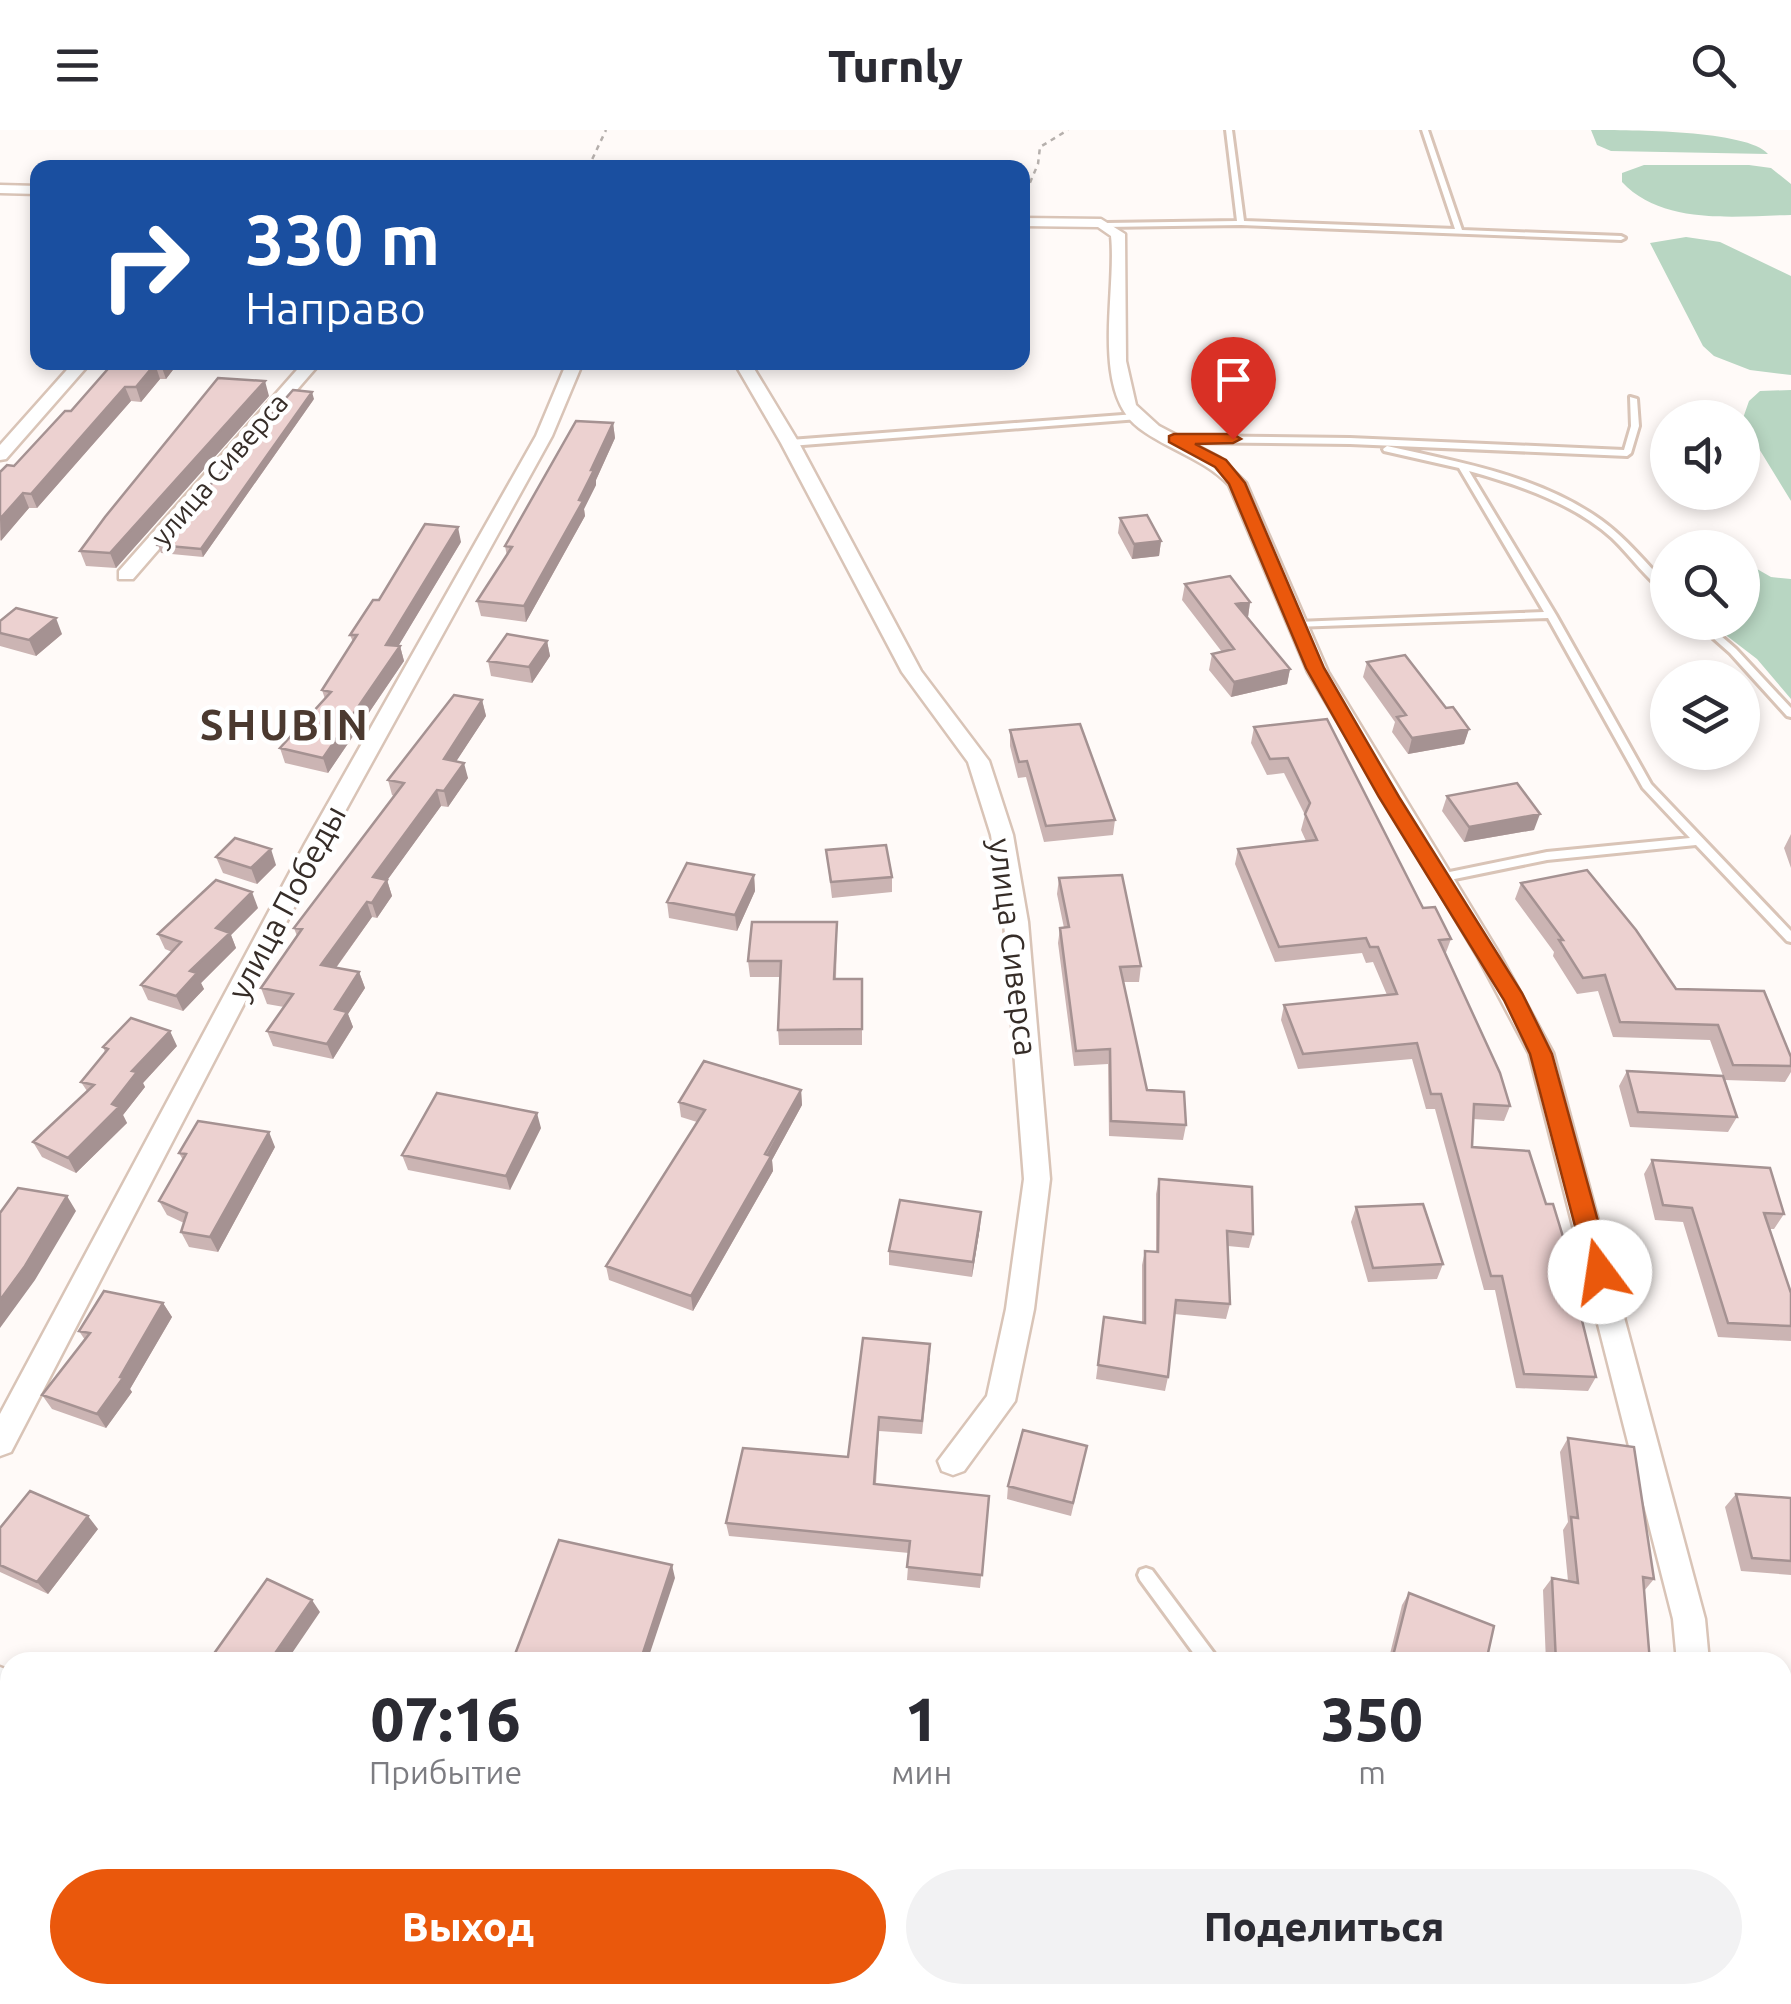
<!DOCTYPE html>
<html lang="ru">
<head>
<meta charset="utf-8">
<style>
	:root { --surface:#fff; --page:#f2f2f3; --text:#2b2b33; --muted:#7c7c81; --accent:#ea580c }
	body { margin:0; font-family:Ubuntu,sans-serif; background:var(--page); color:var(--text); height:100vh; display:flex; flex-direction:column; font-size:38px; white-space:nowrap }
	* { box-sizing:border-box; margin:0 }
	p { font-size:32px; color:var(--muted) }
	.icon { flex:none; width:55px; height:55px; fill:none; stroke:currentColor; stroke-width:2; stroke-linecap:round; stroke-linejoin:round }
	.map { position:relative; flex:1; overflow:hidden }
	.drawer { position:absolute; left:0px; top:1522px; width:1792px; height:352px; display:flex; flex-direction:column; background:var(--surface); border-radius:30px 30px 0 0; box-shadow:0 5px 15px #0003 }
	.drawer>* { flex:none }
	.top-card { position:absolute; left:30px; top:30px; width:1000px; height:210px; border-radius:20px; box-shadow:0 5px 15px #0003; background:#1a4fa0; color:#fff; overflow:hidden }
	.buttons { position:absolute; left:1650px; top:270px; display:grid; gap:20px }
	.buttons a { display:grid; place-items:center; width:110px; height:110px; border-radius:50%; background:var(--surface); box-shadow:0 5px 15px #0003; font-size:50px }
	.pin { position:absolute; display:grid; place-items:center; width:85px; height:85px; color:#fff; margin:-102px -42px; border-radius:50% 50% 50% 0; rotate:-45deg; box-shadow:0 0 10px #0007 }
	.pin .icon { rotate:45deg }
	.me { position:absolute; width:110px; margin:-55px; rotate:346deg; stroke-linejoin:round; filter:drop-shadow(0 0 8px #0008) }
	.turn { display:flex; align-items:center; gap:35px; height:210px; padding:0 50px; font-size:45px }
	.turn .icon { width:130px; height:130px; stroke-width:2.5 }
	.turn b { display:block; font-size:70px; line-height:85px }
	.eta { display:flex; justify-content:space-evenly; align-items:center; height:170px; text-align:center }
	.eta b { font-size:60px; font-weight:800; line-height:70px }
	.cta { display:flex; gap:20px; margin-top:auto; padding:20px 50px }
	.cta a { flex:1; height:115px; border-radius:60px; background:var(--accent); color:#fff; font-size:40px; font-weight:800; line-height:115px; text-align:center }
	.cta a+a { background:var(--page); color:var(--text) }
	header { display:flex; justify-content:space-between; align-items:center; height:130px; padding:0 50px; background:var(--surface); font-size:45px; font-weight:800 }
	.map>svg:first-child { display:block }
	.green { fill:#b8d6c2 }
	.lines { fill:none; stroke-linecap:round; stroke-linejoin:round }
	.lane-casing { stroke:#d9c4b7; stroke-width:6 }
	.street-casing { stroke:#d9c4b7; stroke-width:5 }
	.path-far1 { stroke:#b6b0ad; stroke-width:2.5; stroke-dasharray:5 5; stroke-linecap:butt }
	.path { stroke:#b6b0ad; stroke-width:6; stroke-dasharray:10 10; stroke-linecap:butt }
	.lane { fill:#fff; fill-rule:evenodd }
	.street { fill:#fff; fill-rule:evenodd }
	.wall { fill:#cbb4b3 }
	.shaded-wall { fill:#a59292 }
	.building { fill:#ecd1d0; stroke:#a59292; stroke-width:2.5 }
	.route { fill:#ea580c; stroke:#983908; stroke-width:2.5 }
	.labels { text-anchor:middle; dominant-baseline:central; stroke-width:9; stroke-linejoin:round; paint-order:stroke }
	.far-street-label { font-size:28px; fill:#362d28; stroke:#fff }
	.street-label { font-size:32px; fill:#362d28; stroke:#fff }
	.district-label { font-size:42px; font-weight:bold; letter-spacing:2.5px; fill:#4b392f; stroke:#fff }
</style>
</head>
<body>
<header><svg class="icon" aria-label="menu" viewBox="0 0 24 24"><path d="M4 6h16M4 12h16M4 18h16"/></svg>Turnly<svg class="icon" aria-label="search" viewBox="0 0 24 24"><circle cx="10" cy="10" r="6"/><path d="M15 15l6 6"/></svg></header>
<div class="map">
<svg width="1791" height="1874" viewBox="0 0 1791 1874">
	<rect width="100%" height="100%" fill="#fffaf8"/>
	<!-- green -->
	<path class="green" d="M1591 0C1630 0 1748 0 1768 24L1611 21 1597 15Z
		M1644 35H1749L1771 38 1791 54V85C1736 86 1663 96 1622 52V43Z
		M1686 107 1720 112 1791 146V245L1750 240 1714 226 1703 216 1650 113Z
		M1791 260V371L1742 291 1749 271 1760 261Z
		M1743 431 1771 447 1791 449V569L1757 529 1710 493 1742 492Z"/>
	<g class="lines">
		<!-- lane casing -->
		<g class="lane-casing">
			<path id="lane" d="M1226 0H1232L1244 91 1455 99 1422 0H1428L1462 100 1621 106 1625 108 1621 110 1241 95 1104 97 1103 95 1107 93 1237 91Z
				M1630 267 1637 269 1639 296 1631 323 1627 326 1350 314 1174 312 1170 309 1174 306 1350 308 1624 320 1631 296Z
				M1136 284 1140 287 1139 289 790 316 786 313 790 310Z
				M1387 316C1459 332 1540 346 1601 390 1626 408 1646 433 1668 456V465C1647 450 1631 426 1612 408 1573 373 1519 355 1469 341L1556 485 1651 654 1791 801V812L1787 811 1696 715 1547 730 1440 752 1436 751 1434 748 1436 745 1440 744 1547 722 1690 708 1643 658 1548 488 1294 497 1292 495 1297 492 1544 482 1459 338 1384 321 1383 319Z
				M1695 492H1705L1736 519 1791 578V587L1787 586 1730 523Z
				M1146 1438 1152 1440 1216 1526 1218 1532H1200L1140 1450 1138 1445 1140 1440Z
				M1782 1762 1791 1766V1785L1782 1781Z
				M1591 1865H1609L1610 1874H1592Z
				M1669 1865H1691L1696 1874H1674Z"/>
		</g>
		<!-- street casing -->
		<g class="street-casing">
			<path id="street" d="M0 55 38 56V64L0 63Z
				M1022 88 1101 89 1125 104 1126 231 1136 275 1159 296 1220 328 1246 353 1328 542 1497 820 1553 923 1705 1489 1709 1532H1677L1673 1489 1529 923 1478 827 1308 542 1229 355C1203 328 1168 320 1139 298 1090 261 1117 160 1111 106L1098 97 1022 96Z
				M74 232H91L6 329 0 330V315Z
				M304 232H321L133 449H119V441Z
				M567 232H583L552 306 327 714 11 1322 0 1326V1284L305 714 536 306Z
				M734 232H750L799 313 921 541 989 631 1013 705 1028 792 1050 1049 1034 1179 1015 1271 964 1341 953 1345 942 1341 938 1331 987 1266 1006 1179 1024 1049 1004 792 991 705 968 632 902 542 781 313Z
				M0 1537 10 1541V1576L0 1572Z
				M431 1865H478L481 1874H434Z"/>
		</g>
		<!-- path-far1 -->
		<path class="path-far1" d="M588 38 606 0
			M1022 71 1038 34 1040 17 1068 0"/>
		<!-- path -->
		<path class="path" d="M0 1652 10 1639"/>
		<!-- lane -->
		<use href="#lane" class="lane"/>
		<!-- street -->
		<use href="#street" class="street"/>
	</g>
	<!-- wall -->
	<path class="wall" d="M114 232H179L166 249H160L141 272 131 271 37 378H29L0 411V342L14 336 71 281Z
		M269 266 116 438 86 436 80 421Z
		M314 269 203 427 161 423 158 415Z
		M613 293 615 308 596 350V355L584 379 585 386 526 492 481 486 477 471 507 426 505 416Z
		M1120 388 1161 411 1159 426 1132 429 1118 403Z
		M461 412 398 516H400L404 531 328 643 285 633 280 618 325 569 322 560 353 512 350 505 379 470Z
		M1185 454 1250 472 1248 487 1290 539 1287 554 1231 567 1209 540 1212 524 1222 522 1182 470Z
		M0 491 62 504 36 526 0 516Z
		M547 511 550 526 532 553 491 546 488 531Z
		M1367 532 1446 578 1469 599 1464 614 1408 624 1392 602 1395 592 1363 547Z
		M482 570 486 586 456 631 468 648 448 677 441 676 387 750 392 766 377 788 372 787 336 838 359 842 365 858 348 884 353 897 333 929 273 916 267 901 284 877 267 874 261 858 297 806 294 798 394 666 392 665 388 650Z
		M1327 589 1423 778 1451 809 1445 825 1510 976 1504 991 1473 989 1472 1017 1546 1074 1575 1146 1572 1152 1596 1247 1588 1261 1516 1258 1495 1160H1484L1435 979H1426L1412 929 1298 939 1281 890 1284 875 1387 865 1373 832 1366 833 1362 823 1275 832 1235 734 1238 719 1306 711 1301 700 1305 685 1284 643 1267 645 1251 613 1254 597Z
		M1010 600 1115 690 1113 705 1044 712 1026 647 1018 648 1010 616Z
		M1447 666 1534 700 1464 712 1442 681Z
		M1791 704V738L1784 718Z
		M826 720 892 747V762L832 768Z
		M216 727 276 735 257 754 223 743Z
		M754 745 755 761 737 801 669 788 667 772Z
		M1059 748 1141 836 1139 852H1123L1147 960 1186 995 1183 1010 1109 1006 1108 934 1074 936 1058 813 1060 798H1064L1057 764Z
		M1521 753 1676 859 1791 927V942L1785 952 1725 950 1737 987 1728 1002 1630 997 1619 956 1627 941 1723 946 1710 910 1613 907 1598 861 1577 864 1553 826 1554 822 1515 769Z
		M258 778 231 805 236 818 201 853 204 859 183 881 148 870 141 855 172 822 165 819 158 804Z
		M837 807 836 849H862V915H779L778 900 780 847H750L748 831Z
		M177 916 143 953 145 957 123 985 127 993 76 1043 42 1027 33 1012 87 961 81 952 105 922 103 917Z
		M801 960 802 975 772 1030 773 1041 693 1181 609 1150 606 1136 697 992 681 987 679 972Z
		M541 998 510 1060 408 1040 402 1025Z
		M275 1017 218 1122 189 1117 181 1102 184 1093 167 1085 159 1071 183 1030 179 1023Z
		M1652 1030 1784 1084 1774 1099H1769L1791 1163V1211L1718 1207 1683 1092 1655 1090 1644 1044Z
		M1159 1049 1253 1104 1249 1118 1228 1116 1230 1174 1226 1189 1174 1184 1168 1247 1165 1261 1096 1249 1104 1187 1142 1193V1135L1145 1121 1156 1122V1064Z
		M1356 1077 1443 1134 1437 1149 1368 1152 1351 1092Z
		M980 1097 972 1147 889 1135V1121Z
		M163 1173 172 1187 130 1259 132 1262 106 1298 52 1279 42 1265 85 1210 79 1201Z
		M863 1208 930 1228 922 1304 879 1301 876 1354 989 1366 980 1458 907 1450 909 1423 729 1406 726 1393 848 1327Z
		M1568 1308 1654 1449 1644 1461 1650 1532H1546L1543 1460 1552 1448 1568 1451 1563 1400 1568 1392 1560 1322Z
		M1084 1330 1071 1386 1007 1369 1008 1356Z
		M1736 1364 1791 1368V1445L1741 1441 1725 1377Z
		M0 1398 98 1399 48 1464 0 1442Z
		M1409 1463 1486 1532H1388L1402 1475Z
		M1785 1559 1791 1560V1616L1784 1615 1782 1610V1562Z
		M620 1865H709L704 1874H630L622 1869Z
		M1440 1865H1563L1584 1874H1439Z"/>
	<!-- shaded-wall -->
	<path class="shaded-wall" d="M162 232H179L166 249 161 235Z
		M155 234 160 249 141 272 136 257Z
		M265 251 269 266 116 438 110 423Z
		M125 257 131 271 37 378 31 364Z
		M312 262 314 269 203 427 201 419Z
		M613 293 615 308 596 350V355L584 379 585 386 526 492 524 476 579 370 591 340Z
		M23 363 29 378 1 411 0 389Z
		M458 397 461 412 390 530 386 515Z
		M1161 411 1159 426 1132 429 1134 414Z
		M1250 472 1248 487 1236 474Z
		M56 488 62 504 36 526 29 510Z
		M547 511 550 526 532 553 529 537Z
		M400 516 404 531 328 643 323 628Z
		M1290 539 1287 554 1231 567 1234 552Z
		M482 570 486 586 448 644 444 629Z
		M1469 599 1464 614 1408 624 1412 608Z
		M464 633 468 648 448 677 444 661Z
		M437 660 441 676 378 763 373 747Z
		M1540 684 1534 700 1464 712 1469 697Z
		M271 719 276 735 257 754 251 738Z
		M754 745 755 761 737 801 735 785Z
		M387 750 392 766 377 788 372 773Z
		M252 762 258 778 231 805 236 818 201 853 204 859 183 881 176 866 216 798Z
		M367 772 372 787 327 850 321 835Z
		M359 842 365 858 348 884 353 897 333 929 327 914 335 879Z
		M170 901 177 916 143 953 145 957 123 985 127 993 76 1043 68 1028 112 974 132 941Z
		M801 960 802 975 772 1030 773 1041 693 1181 691 1166Z
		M537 983 541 998 510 1060 506 1046Z
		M269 1002 275 1017 218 1122 210 1107Z
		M67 1066 76 1081 35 1150 0 1198V1170Z
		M981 1082 980 1097 972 1147 973 1132Z
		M163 1173 172 1187 130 1259 132 1262 106 1298 97 1284Z
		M88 1386 98 1399 48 1464 37 1452Z
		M672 1435 675 1448 647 1532H640Z
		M312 1470 320 1482 286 1532H269Z
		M235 1865H251L244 1874H228Z
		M702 1865H709L704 1874H697Z"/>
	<!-- building -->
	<path class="building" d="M114 232H162L161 235 155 234 136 257H125L31 364 23 363 0 389V342L7 335 14 336 65 281H71Z
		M218 248 265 251 110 423 80 421 105 387Z
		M293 260 312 262 201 419 158 415Z
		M576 291 613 293 591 340H594L579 370 583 371 524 476 477 471 512 417 505 416Z
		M1147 385 1161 411 1134 414 1120 388Z
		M425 394 458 397 386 515 400 516 323 628 280 618 331 562 322 560 357 505H350L373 470H379Z
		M1230 446 1250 472 1236 474 1290 539 1234 552 1212 524 1234 519 1185 454Z
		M16 478 56 488 29 510 0 503V491Z
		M507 504 547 511 529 537 488 531Z
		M1405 525 1446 578 1453 577 1469 599 1412 608 1397 587 1406 585 1367 532Z
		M454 565 482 570 444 629 464 633 444 661 437 660 373 747 387 750 372 773 367 772 321 835 359 842 335 879 347 882 327 914 267 901 293 864 261 858 302 799 294 798 404 653 388 650Z
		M1327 589 1423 778 1435 777 1451 809 1439 810 1500 943 1510 976 1474 974 1472 1017 1529 1021 1546 1074H1553L1575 1146H1571L1596 1247 1524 1244 1502 1146H1491L1441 964H1431L1417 913 1303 924 1284 875 1397 864 1378 817H1370L1366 808 1279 817 1238 719 1317 710 1305 684 1310 673 1288 628 1270 629 1254 597Z
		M1080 594 1115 690 1046 696 1027 631 1019 632 1010 600Z
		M1517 653 1540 684 1469 697 1447 666Z
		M235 708 271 719 251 738 216 727Z
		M886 715 892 747 831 752 826 720Z
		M687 733 754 745 735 785 667 772Z
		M1587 740 1636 800 1676 859 1764 861 1791 927V936L1733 935 1718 895 1620 892 1605 845 1583 848 1559 810H1563L1521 753Z
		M1122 745 1141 836 1120 837 1147 960 1184 962 1186 995 1111 991 1110 919 1076 921 1060 798 1069 797 1059 748Z
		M216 750 252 762 216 798 230 803 190 841 197 843 176 866 141 855 181 812 158 804Z
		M752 792H837L834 849H862V899L778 900 781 831H748Z
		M131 888 170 901 132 941 137 942 112 974 119 977 68 1028 33 1012 94 955 81 952 108 919 103 917Z
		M704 931 801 960 765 1024 771 1026 691 1166 606 1136 705 980 679 972Z
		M1627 941 1723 946 1737 987 1638 982Z
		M437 963 537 983 506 1046 402 1025Z
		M198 991 269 1002 210 1107 181 1102 187 1083 159 1071 186 1024 179 1023Z
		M1652 1030 1770 1038 1784 1084 1764 1083 1791 1163V1196L1728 1193 1692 1078 1663 1075Z
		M1159 1049 1252 1057 1253 1104 1227 1101 1230 1174 1176 1170 1168 1247 1098 1235 1104 1187 1145 1193V1121L1158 1122Z
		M18 1058 67 1066 25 1136 0 1170V1083Z
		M900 1070 981 1082 973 1132 889 1121Z
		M1423 1074 1443 1134 1373 1138 1356 1077Z
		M104 1161 163 1173 120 1247 123 1248 97 1284 42 1265 90 1203 79 1201Z
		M863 1208 930 1214 922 1291 879 1287 874 1354 989 1366 982 1445 907 1437 910 1411 726 1393 743 1318 848 1327Z
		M1023 1300 1087 1316 1073 1373 1008 1356Z
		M1568 1308 1634 1317 1654 1449 1643 1447 1650 1532H1556L1552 1448 1578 1453 1571 1387 1578 1388Z
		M30 1361 88 1386 37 1452 0 1435V1398Z
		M1736 1364 1791 1368V1431L1752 1428Z
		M559 1410 672 1435 640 1532H512Z
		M267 1449 312 1470 269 1532H208Z
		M1409 1463 1494 1496 1486 1532H1409L1393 1526Z
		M1785 1559 1791 1560V1583Z
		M216 1865H235L228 1874Z
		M625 1865H702L697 1874H639Z
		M803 1865H832L845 1874H798Z
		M1005 1865H1108L1120 1874H1000Z
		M1447 1865H1563L1584 1873 1446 1874Z"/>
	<!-- route -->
	<path class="route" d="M1174 304H1233L1241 309 1233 313 1195 314 1226 330 1245 353 1324 538 1399 667 1522 863 1552 924 1612 1142 1608 1149 1600 1152 1591 1149 1587 1142 1530 924 1504 870 1379 667 1306 538 1229 354 1215 337 1169 312V306Z"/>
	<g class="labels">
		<!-- far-street labels -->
		<g class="far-street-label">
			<text transform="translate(219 339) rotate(-49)">улица Сиверса</text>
		</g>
		<!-- street labels -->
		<g class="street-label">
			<text transform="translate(286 772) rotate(-62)">улица Победы</text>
			<text transform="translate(1014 817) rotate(83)">улица Сиверса</text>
		</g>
		<!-- district labels -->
		<g class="district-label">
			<text x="285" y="594">SHUBIN</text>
		</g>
	</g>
</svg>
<div class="buttons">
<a><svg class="icon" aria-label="sound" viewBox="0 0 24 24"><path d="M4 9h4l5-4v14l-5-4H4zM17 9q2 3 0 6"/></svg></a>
<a><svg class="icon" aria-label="search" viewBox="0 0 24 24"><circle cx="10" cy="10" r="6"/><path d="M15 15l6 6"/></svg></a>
<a><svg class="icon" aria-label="layers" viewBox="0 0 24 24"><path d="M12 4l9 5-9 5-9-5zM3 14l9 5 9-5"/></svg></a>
</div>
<div class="pin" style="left:1233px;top:309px;background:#d93025"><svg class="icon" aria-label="arrive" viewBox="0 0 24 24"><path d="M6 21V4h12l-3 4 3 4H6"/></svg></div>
<svg class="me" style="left:1600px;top:1142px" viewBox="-20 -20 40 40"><circle r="19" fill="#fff"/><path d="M0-13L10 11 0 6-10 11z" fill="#ea580c"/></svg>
<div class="top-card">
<div class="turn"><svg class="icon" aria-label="right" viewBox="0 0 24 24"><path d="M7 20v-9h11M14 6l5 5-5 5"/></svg><div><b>330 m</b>Направо</div></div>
</div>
<section class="drawer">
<div class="eta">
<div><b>07:16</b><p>Прибытие</p></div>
<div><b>1</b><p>мин</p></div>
<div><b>350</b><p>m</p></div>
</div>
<div class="cta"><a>Выход</a><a>Поделиться</a></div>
</section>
</div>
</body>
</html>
